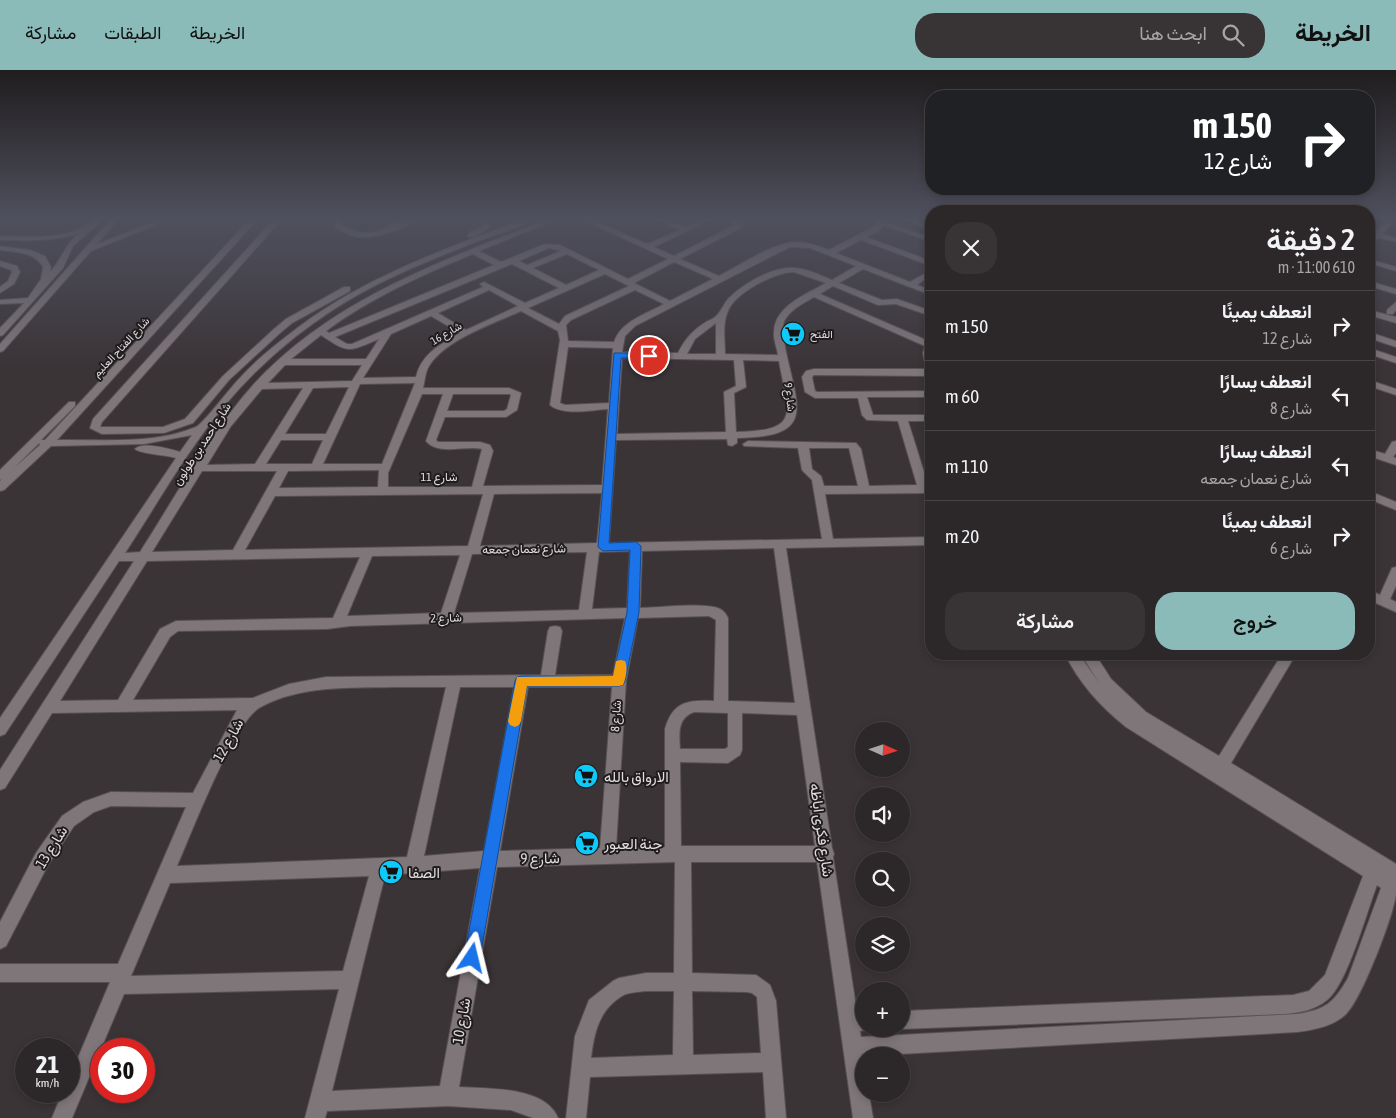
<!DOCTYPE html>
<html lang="ar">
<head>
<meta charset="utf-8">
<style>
	:root { --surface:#2c2729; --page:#383335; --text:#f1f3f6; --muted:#a6a5a8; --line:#484446; --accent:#8bbbb9 }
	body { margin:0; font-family:"Asap Condensed",Vazirmatn,sans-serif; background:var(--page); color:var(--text); direction:rtl; height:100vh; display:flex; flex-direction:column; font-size:19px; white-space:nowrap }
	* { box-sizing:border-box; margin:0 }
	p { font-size:16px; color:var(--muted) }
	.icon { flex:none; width:28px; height:28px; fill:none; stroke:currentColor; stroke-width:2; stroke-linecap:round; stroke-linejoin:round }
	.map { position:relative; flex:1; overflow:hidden; direction:ltr }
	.sheet { position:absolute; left:925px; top:135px; width:450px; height:455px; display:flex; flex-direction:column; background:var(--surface); border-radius:20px; box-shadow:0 2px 8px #0003,0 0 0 1px var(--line); direction:rtl }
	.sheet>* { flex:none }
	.hud { position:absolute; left:925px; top:20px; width:450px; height:105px; border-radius:20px; box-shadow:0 2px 8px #0003,0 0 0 1px var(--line); direction:rtl; background:#202124; color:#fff; overflow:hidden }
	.needle { width:32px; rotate:93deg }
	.controls { position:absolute; left:855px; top:652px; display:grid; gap:10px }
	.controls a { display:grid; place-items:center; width:55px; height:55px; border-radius:50%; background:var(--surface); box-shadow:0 2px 8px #0003,0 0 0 1px var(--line); font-size:25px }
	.speed { position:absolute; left:15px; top:968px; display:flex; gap:10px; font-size:25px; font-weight:700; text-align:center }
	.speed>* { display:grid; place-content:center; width:65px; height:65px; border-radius:50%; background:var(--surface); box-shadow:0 2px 8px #0003,0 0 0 1px var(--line); line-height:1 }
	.speed small { font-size:12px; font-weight:400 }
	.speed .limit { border:8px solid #d22; background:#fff; color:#111 }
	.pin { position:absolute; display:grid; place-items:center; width:42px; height:42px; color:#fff; margin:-21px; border:2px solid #fff; border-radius:50%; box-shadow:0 1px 5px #0007 }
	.me { position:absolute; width:55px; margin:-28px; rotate:10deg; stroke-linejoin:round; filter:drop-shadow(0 0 4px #0008) }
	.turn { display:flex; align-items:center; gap:18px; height:105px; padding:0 20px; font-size:22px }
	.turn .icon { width:65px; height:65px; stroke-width:2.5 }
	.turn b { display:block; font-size:35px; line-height:42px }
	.round { display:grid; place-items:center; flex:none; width:52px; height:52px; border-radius:20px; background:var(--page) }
	.headline { display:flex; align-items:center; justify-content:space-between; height:85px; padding:0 20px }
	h1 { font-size:30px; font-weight:600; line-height:38px }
	.cta { display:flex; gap:10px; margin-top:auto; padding:10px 20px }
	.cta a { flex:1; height:58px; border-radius:20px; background:var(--accent); color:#111; font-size:20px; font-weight:600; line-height:58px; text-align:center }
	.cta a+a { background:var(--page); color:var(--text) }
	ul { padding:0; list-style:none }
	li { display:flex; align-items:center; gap:15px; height:70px; padding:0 20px; border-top:1px solid var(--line) }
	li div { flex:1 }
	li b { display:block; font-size:19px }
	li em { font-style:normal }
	header { display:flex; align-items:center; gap:30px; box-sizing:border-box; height:70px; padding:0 25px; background:var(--accent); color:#111 }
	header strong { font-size:24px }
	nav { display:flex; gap:28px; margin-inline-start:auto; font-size:18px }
	.search { width:350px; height:45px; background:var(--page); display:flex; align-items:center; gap:12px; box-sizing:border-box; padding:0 18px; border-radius:20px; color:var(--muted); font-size:19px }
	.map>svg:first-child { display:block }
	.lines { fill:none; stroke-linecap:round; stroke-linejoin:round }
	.minor-casing { stroke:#575155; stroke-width:2 }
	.minor { fill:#7f767a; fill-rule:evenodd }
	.route { fill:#1a73e8; stroke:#114b97 }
	.slow { fill:#f59e0b }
	.labels { text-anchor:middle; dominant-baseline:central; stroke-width:4; stroke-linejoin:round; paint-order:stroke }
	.far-street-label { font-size:11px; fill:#e1dcdf; stroke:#201c1e }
	.far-poi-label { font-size:11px; fill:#e1dcdf; stroke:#201c1e; text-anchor:start }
	.street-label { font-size:12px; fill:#e1dcdf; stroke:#201c1e }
	.near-street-label { font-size:15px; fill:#e1dcdf; stroke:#201c1e }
	.near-poi-label { font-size:15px; fill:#e1dcdf; stroke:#201c1e; text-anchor:start }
</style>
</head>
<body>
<header>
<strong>الخريطة</strong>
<div class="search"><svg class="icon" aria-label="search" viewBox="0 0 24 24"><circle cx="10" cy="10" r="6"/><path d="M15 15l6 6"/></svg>ابحث هنا</div>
<nav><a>الخريطة</a><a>الطبقات</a><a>مشاركة</a></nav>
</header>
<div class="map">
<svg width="1396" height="1048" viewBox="0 0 1396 1048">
	<rect width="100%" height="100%" fill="#3b3437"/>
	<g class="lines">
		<!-- minor casing -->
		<g class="minor-casing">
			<path id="minor" d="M0 149H5L0 152Z
				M96 149H104L73 176 63 198 3 265 0 266V258L24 233 0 234V230L28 228 41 209 43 197C35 182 16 182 0 180V176L30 180 45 186 51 197 50 202C63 188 63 177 78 164 53 171 27 171 0 170V166C31 167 71 170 96 149Z
				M111 149H119L97 174 161 149H171L91 181 3 281 0 282V274Z
				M250 149H258L57 370C102 369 153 375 196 357 204 353 230 318 239 309 253 293 270 279 287 266 357 210 441 180 524 149H534C520 159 497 164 481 170 445 184 410 198 376 215 319 244 266 286 225 335 188 379 157 434 125 483L140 482C176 426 210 363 254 314 332 229 444 190 548 149H558L479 181 501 192 545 174 560 175 628 209 668 189 581 149H590L647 174 680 160 654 149H663L686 157 705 149H713L654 177 674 186 735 155 725 149H734L743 153V157L680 189 719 206C740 195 763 179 787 173 801 170 816 175 829 180L873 157 877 153 869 149H888L886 152 931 168V172L883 155 879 161 866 167 931 191V196L861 170 836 183 910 212 931 200V205L917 215 931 220V225L863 199 839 213 882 230 897 229 931 241V246L896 234 878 235 833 216 820 224 926 270 928 266 931 265V306L814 305 812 307 815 321 817 322 931 321V327H867L873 345H931V351H908L928 415H931V423L825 424 833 469 931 467V475L786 478 832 778 834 784 833 787 857 943H864V959H870L860 961 861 967 1297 944C1325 940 1334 933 1348 908L1381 818 1377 815C1367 841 1347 915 1327 930 1315 940 1299 943 1284 944L901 959H900H901V941L1293 925 1309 921 1325 905 1363 806 1126 657C1101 637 1079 613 1065 584H1079L1099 613 1081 584H1095L1111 609 1146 642 1219 686 1282 584H1296L1231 693 1396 794C1396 804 1396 815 1396 824 1393 847 1362 928 1346 944 1334 956 1314 960 1297 962L863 986 864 1024H869L873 1048H853L817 792H691L692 903 756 905 770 915 776 931 786 1048H766L763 1002 590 1007 586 1048H566L575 966 589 930 613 911 619 908 646 903H674L675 792 497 797 459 1017C488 1019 545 1016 558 1048H533L511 1040 448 1036 327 1041 325 1048H305L339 919 124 924 72 1048H52L63 1021H69V1009L110 912H0V894H118L186 737 111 736 94 742 74 756 48 795 6 876 0 879V852L36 783 62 746 83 732 111 722 193 723 237 640 52 643 5 718 0 720V700L134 491H119L5 664 0 666V648L176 388C166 385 141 384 135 379 143 371 170 379 180 382L192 365 144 374 51 376 4 420 0 421V411L2 409 0 410V400L69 332H75V336L41 370H45ZM790 177 810 178 856 196 832 210C820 205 808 199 795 198 773 196 745 213 729 228 724 233 721 242 716 246 714 249 709 250 706 252 694 259 684 270 678 283L622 282 625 266 635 256ZM549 178 561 181 527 195 519 191ZM473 184 494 195 329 263 326 261C370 228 422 205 473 184ZM567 184 599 200 566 215 533 198ZM674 192 713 209 670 231 634 213ZM512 194 559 218 525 233 484 212 480 214 483 217 352 274H347L335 267ZM794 202 826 213C807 224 774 236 774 262 773 269 777 278 778 285L725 284C725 270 722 254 728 241 735 223 775 202 794 202ZM605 204 629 216 565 246 559 254 528 238ZM489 220 518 236 466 260 438 243ZM635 220 664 234C646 244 621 251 614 272L568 271 566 255 571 250ZM814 227 925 276 923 283 926 299H814L806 301 802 307 805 322 815 328H858L862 345 867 350 898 351 917 415 869 416 861 379 856 373 748 371 743 374 744 376 798 378 802 400 812 410 822 469 609 473 616 370 727 369 728 375 732 376 737 373V368C818 367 797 337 785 277 784 268 780 256 786 248 793 238 804 233 814 227ZM521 241 558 261 560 270 550 335C563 346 592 340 608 339L602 415 483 416 493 381 490 375 480 372H438L436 370 445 347H506L517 340 521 323 509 318H423C425 311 425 302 429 296 446 269 493 254 521 241ZM431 246 460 263C441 274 421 284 416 307L363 308 391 264ZM716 253V284H687L695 269ZM321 265C349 284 348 282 379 269L366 289H291ZM568 277 613 278 609 333 565 335 560 333ZM622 288 734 290 736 316 724 322 726 362 617 364ZM743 290 779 291C788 343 803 361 736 362L734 323 746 317ZM285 295H362L352 311 268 313ZM415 313 382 394H323L360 314ZM349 317 326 364H285L313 318ZM303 318 255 394 207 395 231 356 262 319ZM422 324H443L426 371C438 386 465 375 482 379L472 417H388V403ZM453 324H509L511 325 507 339 504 341H447ZM281 370H323L312 394H266ZM39 373 40 375 14 398ZM809 378H849L858 416H824L821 406 812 399ZM379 400 378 417 279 418 288 401ZM202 401H277L233 480 152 482ZM602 423 597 473 480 476 494 424ZM483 424 468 476 245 480 275 426ZM774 478 795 633 728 631V548C726 544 724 541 720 539 706 532 657 538 640 538L642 481ZM630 481 627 538 592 539 599 482ZM587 482 579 540 454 543 472 484ZM460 485 441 543 347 546 372 486ZM360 487 333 548 176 551 160 559 118 630 60 631 147 491ZM709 546 716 550 714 631C688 630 673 631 665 659V777L616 778 626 611 638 548ZM625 548 613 605H555L562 561 560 557 555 556 550 557 548 561 541 605 326 607 289 614 253 628 133 630 170 567 178 561 327 559 350 556ZM394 617H446L407 787 177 796C191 764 233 654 259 638 299 615 350 618 394 617ZM460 617H514L484 781 424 786ZM528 617H612L600 778 500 781ZM694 642 728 643V677L725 679H680C679 664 677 648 694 642ZM742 643 797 645 815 776H681L680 692 728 693 740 685 742 680ZM480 798 440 1016 332 1021 385 805ZM369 806 343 901 131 906 170 813ZM646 921H674L673 985 591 988C594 963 599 940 622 926 628 922 639 922 646 921ZM692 921 747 922 752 923 757 927 761 983 693 985Z
				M274 149H282L102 352 100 357H163L185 349 223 306 274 259 286 249 344 217H350V221L292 253 280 263 229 310 193 353 164 363 102 364 90 358 93 349Z
				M336 149H342V155C381 176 386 147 420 149 407 158 372 170 357 167 349 166 342 161 335 158Z
				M476 149 488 150 490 158 474 167H468V163L482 157V153Z
				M901 149H911L931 156V160Z
				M1388 149 1395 151 1382 164 1396 168V172L1379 168 1369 175V169Z
				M1369 189 1396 197V201L1369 193Z
				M0 191 17 196 20 202 14 214 0 223V217L8 211 12 202 11 200 0 196Z
				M1369 211 1396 219V224L1369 216Z
				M1396 232V240L1393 244H1387V240Z
				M1369 240 1396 247V253L1369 245Z
				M1369 262 1396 271V277L1369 268Z
				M1369 278 1396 287V293L1369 284Z
				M1369 310 1396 319V325L1369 316Z
				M1396 371V383L1393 387 1396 388V395L1369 386V379L1385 384 1392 372Z
				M1369 421 1396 432V440L1369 429Z
				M1396 497V516L1390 529 1396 532V542L1369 530V520L1380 525 1392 498Z"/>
		</g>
		<!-- minor -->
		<use href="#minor" class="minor"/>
	</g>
	<!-- sky -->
	<linearGradient id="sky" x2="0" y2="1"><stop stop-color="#201d1e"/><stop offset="0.5" stop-color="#4f505e"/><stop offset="1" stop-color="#4f505e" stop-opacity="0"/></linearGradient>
	<rect width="1396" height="296" fill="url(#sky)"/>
	<!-- route -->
	<path class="route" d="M614 283H649L654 286 649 288H621L609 473 636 472 641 476 639 542 625 611 623 615 619 616H527L480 888 478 894 472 896 467 894 464 888 515 611 517 607 522 606H613L627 542 630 480 603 481 598 477Z"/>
	<!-- slow -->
	<path class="slow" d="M621 590 625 591C628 597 626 608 623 615L619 616H527L521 651 519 655 515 657 510 655 508 651 517 607 613 606 616 591Z"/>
	<!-- icons -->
	<defs>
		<g id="supermarket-disc" transform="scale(1.25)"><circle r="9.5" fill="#0ecafa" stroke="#201c1e"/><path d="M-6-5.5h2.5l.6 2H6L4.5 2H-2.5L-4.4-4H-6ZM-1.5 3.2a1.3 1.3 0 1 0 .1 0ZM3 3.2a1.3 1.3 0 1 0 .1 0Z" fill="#111"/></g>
	</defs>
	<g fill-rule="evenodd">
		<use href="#supermarket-disc" x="793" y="264"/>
		<use href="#supermarket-disc" x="586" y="706"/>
		<use href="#supermarket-disc" x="587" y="773"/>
		<use href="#supermarket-disc" x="391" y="802"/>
	</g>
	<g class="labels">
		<!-- far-street labels -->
		<g class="far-street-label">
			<text transform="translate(446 263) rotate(-31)">شارع 16</text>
			<text transform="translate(121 277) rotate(-47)">شارع الفتاح العليم</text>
			<text transform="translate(790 327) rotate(83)">شارع 9</text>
		</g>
		<!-- far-poi labels -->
		<g class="far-poi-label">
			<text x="810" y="264">الفتح</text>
		</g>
		<!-- street labels -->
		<g class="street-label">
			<text transform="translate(202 374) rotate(-57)">شارع احمد بن طولون</text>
			<text x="439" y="407">شارع 11</text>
			<text transform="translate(524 479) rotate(-1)">شارع نعمان جمعه</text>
			<text transform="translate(446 548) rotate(-2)">شارع 2</text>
			<text transform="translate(616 646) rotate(-86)">شارع 8</text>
		</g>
		<!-- near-street labels -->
		<g class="near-street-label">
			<text transform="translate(228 670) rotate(-61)">شارع 12</text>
			<text transform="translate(822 760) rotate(82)">شارع فكرى اباظه</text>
			<text transform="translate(51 777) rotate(-58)">شارع 13</text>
			<text transform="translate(540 788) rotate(-1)">شارع 9</text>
			<text transform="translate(461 951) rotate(-80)">شارع 10</text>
		</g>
		<!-- near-poi labels -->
		<g class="near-poi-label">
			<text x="604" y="706">الارواق بالله</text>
			<text x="604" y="773">جنة العبور</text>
			<text x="408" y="802">الصفا</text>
		</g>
	</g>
</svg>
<div class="controls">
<a><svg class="needle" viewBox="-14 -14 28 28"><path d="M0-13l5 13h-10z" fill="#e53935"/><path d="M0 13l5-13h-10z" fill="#a6a5a8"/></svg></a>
<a><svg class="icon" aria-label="sound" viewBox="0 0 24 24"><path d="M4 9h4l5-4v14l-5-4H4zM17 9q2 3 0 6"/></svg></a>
<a><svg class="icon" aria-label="search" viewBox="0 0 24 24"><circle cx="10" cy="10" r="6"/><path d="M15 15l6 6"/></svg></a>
<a><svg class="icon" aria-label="layers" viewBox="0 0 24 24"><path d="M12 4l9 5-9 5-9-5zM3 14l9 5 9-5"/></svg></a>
<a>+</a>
<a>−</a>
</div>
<div class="speed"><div>21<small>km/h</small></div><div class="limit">30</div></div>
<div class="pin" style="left:649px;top:286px;background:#d93025"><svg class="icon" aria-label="arrive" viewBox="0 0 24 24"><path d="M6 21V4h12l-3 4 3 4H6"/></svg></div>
<svg class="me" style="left:472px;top:888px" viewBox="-20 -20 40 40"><path d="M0-17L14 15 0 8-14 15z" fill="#1a73e8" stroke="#fff" stroke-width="4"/></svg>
<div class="hud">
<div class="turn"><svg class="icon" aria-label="right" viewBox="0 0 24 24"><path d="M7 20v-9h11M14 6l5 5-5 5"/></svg><div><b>150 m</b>شارع 12</div></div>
</div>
<section class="sheet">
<div class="headline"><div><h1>2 دقيقة</h1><p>610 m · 11:00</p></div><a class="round"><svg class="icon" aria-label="close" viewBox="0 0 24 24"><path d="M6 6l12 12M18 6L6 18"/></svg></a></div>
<ul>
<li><svg class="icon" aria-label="right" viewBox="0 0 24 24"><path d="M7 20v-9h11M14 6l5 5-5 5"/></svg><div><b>انعطف يمينًا</b><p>شارع 12</p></div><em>150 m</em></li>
<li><svg class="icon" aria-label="left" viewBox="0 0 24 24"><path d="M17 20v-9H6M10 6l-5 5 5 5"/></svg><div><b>انعطف يسارًا</b><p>شارع 8</p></div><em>60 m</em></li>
<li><svg class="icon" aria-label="left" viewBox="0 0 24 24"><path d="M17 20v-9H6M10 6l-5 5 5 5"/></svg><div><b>انعطف يسارًا</b><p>شارع نعمان جمعه</p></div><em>110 m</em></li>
<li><svg class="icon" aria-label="right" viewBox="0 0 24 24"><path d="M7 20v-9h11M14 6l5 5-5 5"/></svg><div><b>انعطف يمينًا</b><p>شارع 6</p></div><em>20 m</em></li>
</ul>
<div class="cta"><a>خروج</a><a>مشاركة</a></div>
</section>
</div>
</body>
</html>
